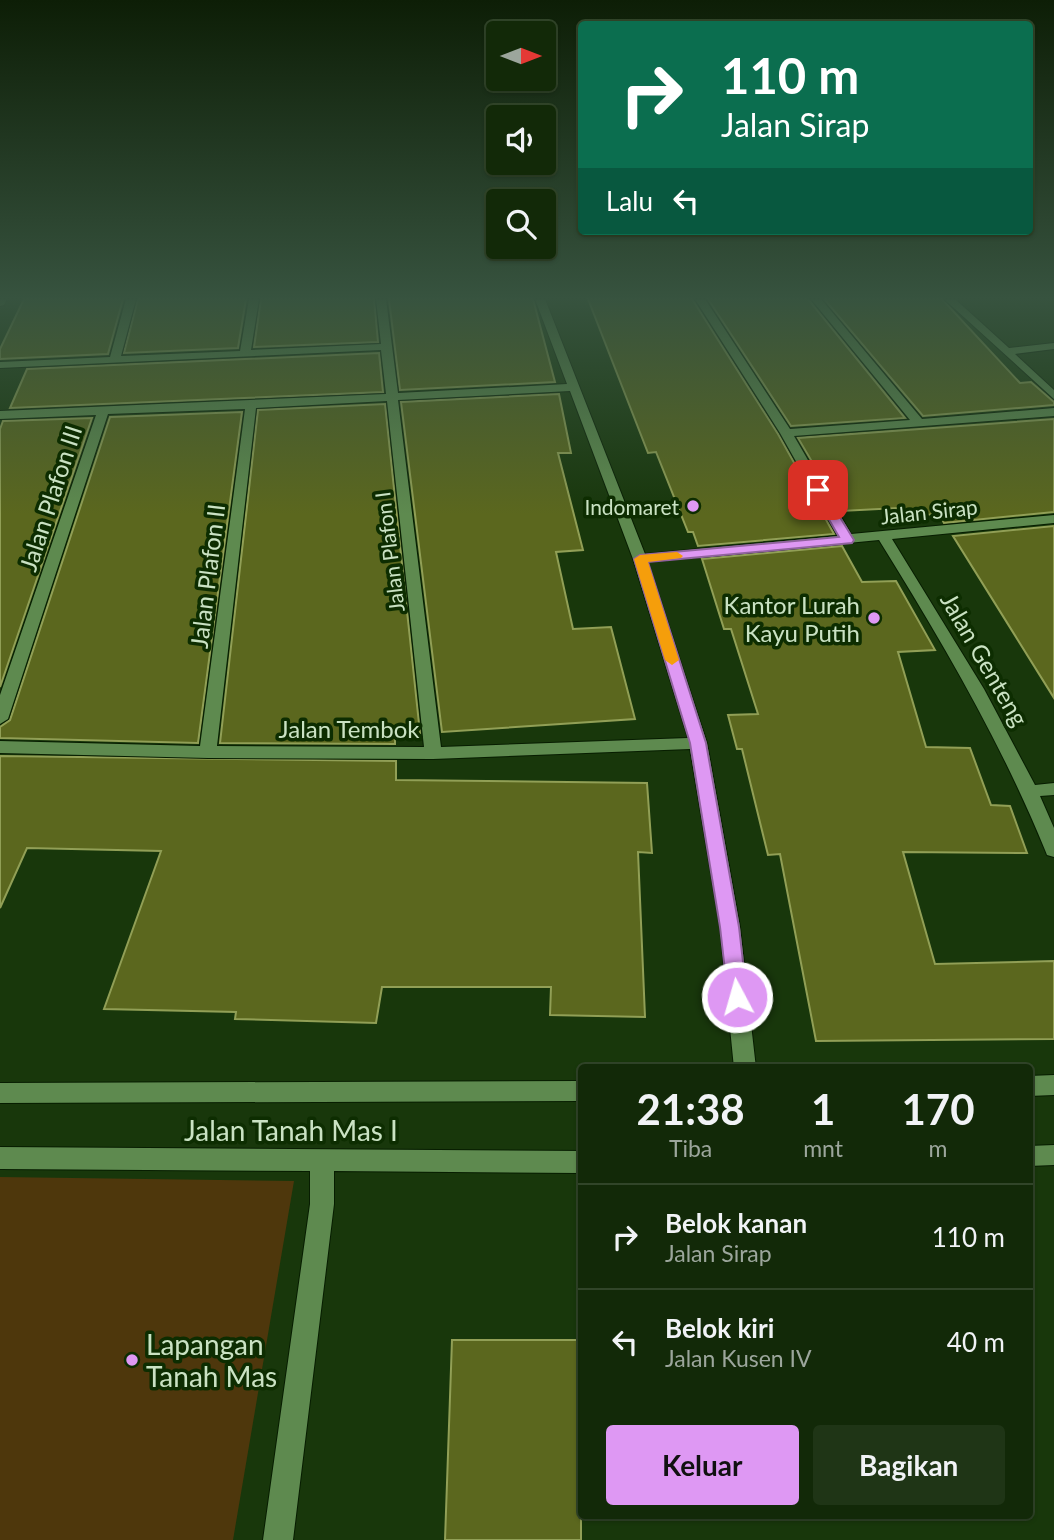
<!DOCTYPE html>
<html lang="id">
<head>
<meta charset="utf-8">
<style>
	:root { --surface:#122908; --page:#1f3516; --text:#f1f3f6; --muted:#9ca69c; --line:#314529; --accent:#de98f3 }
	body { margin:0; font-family:Lato,sans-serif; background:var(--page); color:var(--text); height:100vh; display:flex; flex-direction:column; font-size:26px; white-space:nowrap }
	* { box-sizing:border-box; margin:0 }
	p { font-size:23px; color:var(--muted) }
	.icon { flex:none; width:38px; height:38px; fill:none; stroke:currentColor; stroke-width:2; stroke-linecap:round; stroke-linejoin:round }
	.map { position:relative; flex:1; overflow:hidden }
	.drawer { position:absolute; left:578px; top:1064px; width:455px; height:455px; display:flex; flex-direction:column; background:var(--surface); border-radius:7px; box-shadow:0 2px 5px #0004,0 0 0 2px var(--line) }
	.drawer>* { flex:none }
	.hud { position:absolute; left:578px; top:21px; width:455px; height:214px; border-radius:7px; box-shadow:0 2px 5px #0004,0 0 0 2px var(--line); background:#0b6e4f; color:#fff; overflow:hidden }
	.needle { width:46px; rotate:90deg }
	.buttons { position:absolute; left:486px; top:21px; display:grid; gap:14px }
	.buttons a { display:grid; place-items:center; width:70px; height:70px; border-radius:7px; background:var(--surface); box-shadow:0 2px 5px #0004,0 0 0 2px var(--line); font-size:35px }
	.pin { position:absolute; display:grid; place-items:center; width:60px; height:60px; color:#fff; margin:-30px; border-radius:14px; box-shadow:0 4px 10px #0006 }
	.me { position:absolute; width:77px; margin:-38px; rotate:354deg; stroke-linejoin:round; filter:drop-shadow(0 0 5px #0008) }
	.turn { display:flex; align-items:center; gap:24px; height:147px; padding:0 28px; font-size:32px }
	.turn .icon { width:91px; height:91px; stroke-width:2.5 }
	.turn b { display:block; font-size:49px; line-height:60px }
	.then { display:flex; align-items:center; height:66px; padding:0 28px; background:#0003; gap:14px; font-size:26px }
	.eta { display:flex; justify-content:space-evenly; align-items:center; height:119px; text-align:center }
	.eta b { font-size:42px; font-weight:700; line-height:49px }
	.button { display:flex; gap:14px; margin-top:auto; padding:14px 28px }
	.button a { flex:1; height:80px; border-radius:7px; background:var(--accent); color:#111; font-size:28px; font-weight:700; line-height:80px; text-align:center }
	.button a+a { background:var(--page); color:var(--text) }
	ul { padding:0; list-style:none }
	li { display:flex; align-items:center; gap:21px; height:105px; padding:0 28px; border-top:2px solid var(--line) }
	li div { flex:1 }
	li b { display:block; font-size:26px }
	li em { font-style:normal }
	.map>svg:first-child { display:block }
	.green { fill:#4e370c }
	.building { fill:#5b671e; stroke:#919f56; stroke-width:2 }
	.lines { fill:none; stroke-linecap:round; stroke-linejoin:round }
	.minor-casing { stroke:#071d01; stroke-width:2 }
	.minor { fill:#5e8a4f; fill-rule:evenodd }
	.route { fill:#de98f3; stroke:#90639e; stroke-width:2 }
	.slow { fill:#f59e0b }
	.poi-dot { fill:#de98f3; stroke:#0d2d01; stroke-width:2.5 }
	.labels { text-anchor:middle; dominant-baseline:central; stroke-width:7; stroke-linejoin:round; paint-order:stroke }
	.far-poi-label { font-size:21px; fill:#cae2c3; stroke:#0d2d01; text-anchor:end }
	.far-street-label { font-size:21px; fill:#cae2c3; stroke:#0d2d01 }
	.street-label { font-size:24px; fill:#cae2c3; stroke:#0d2d01 }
	.poi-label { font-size:24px; fill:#cae2c3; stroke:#0d2d01; text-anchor:end }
	.near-street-label { font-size:28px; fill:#cae2c3; stroke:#0d2d01 }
	.near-poi-label { font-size:28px; fill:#cae2c3; stroke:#0d2d01; text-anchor:start }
</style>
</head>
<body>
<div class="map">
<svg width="1054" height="1540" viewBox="0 0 1054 1540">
	<rect width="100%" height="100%" fill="#18370b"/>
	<!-- green -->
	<path class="green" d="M0 1177 294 1181 233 1540H0Z"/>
	<!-- building -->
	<path class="building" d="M24 299H123L108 354 0 359V349Z
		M138 299H246L238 348 124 353Z
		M261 299H374L378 342 254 347Z
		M389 299H533L555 382 400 390Z
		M588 299H692L778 434 834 534 698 546 693 532H688L656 452 648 453Z
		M708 299H808L905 418 791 426Z
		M824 299H942L1020 383 1031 382 1054 402V405L923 416Z
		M379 353 383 392 10 408 27 369Z
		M559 394 571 453H558L583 550 556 552 573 629 611 627 635 719 442 732 401 402Z
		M385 404 420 733 395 735V744L220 743 258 410Z
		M242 412 198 743 0 738V727L10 720 110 417Z
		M92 418 0 687V429L3 421Z
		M1054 419V512L944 523 939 514 903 516 898 508 841 511 798 438Z
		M1054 526V698L953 536Z
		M842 546 862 582 896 581 935 650 898 652 926 747 970 748 991 805 1010 806 1027 853 903 852 935 964 1054 961V1039L816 1041 780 854 768 855 742 749H737L728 715 758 714 731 629H724L702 559Z
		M0 756 396 761V780L647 783 652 853 638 852 645 1017 550 1015 551 987H382L376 1023 235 1019 236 1012 104 1009 161 851 27 848 0 908Z
		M452 1340H581V1540H445Z"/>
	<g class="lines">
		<!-- minor casing -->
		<g class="minor-casing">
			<path id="minor" d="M0 299H7L4 305 0 306Z
				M126 299H136L121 356 240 351 249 299H259L251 350 381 344 376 299H386L398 393 567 384 535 299H545L645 554 838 536 780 433 695 299H705L790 429 910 420 811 299H821L922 419 1054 408V416L794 436 851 534 1054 515V523L892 539 984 689 1035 785 1054 783V795L1040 796 1054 828V857L1047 855 1045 850C1000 740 941 640 879 540L648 562 707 743 740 927 756 1068H734L720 927 690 749 433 759 208 758 0 753V741L200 746 245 409 108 414 8 719 0 724V695L96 415 0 419V411L386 394 381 350 0 368V362L110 357ZM570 391 633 559 688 738 441 747 398 400ZM387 401 424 747 217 746 256 408Z
				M944 299H955L1009 348 1054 343V349L1015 354 1054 390V399Z
				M1054 1075V1095L1029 1096V1076Z
				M581 1081V1101L0 1103V1083Z
				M1054 1145V1165L1029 1166V1146Z
				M0 1147 581 1151V1173L334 1171V1204L293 1540H263L310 1204V1171L0 1169Z"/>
		</g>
		<!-- minor -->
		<use href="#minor" class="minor"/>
	</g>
	<!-- sky -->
	<linearGradient id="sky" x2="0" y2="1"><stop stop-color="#0d1e06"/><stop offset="0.58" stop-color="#37533f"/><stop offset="1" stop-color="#37533f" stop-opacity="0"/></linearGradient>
	<rect width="1054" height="514" fill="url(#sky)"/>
	<!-- route -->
	<path class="route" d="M814 488H822L854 540 852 543 648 562 706 743 739 927 747 997 744 1002 737 1005 731 1002 728 997 720 927 690 743 634 559 640 555 839 537 812 490Z"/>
	<!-- slow -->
	<path class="slow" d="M677 552 683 556 681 558 648 562 679 660 672 665 665 660 634 559 640 555Z"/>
	<!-- markers -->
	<g class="poi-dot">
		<circle cx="693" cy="506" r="7"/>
		<circle cx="874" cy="618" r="7"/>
		<circle cx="132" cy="1360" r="7"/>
	</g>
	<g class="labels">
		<!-- far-poi labels -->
		<g class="far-poi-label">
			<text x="679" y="506">Indomaret</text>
		</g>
		<!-- far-street labels -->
		<g class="far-street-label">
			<text transform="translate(929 511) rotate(-6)">Jalan Sirap</text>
			<text transform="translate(389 552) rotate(-97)">Jalan Plafon I</text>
		</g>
		<!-- street labels -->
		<g class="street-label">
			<text transform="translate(50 498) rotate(-72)">Jalan Plafon III</text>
			<text transform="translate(207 576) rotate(-83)">Jalan Plafon II</text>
			<text transform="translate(985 659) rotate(60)">Jalan Genteng</text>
			<text x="349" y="728">Jalan Tembok</text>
		</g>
		<!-- poi labels -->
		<g class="poi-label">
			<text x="860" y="604">Kantor Lurah<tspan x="860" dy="28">Kayu Putih</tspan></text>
		</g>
		<!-- near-street labels -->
		<g class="near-street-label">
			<text x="291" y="1130">Jalan Tanah Mas I</text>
		</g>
		<!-- near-poi labels -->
		<g class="near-poi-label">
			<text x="146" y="1344">Lapangan<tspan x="146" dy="32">Tanah Mas</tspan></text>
		</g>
	</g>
</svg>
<div class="buttons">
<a><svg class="needle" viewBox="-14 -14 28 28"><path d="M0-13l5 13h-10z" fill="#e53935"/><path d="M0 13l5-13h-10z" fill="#9ca69c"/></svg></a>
<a><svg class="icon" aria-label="sound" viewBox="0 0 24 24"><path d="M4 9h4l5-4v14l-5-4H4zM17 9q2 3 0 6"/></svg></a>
<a><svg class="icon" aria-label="search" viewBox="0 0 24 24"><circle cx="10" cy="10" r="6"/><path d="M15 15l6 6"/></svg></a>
</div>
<div class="pin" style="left:818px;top:490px;background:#d93025"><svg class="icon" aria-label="arrive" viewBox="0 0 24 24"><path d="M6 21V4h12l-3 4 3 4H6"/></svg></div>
<svg class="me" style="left:737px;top:997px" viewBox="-20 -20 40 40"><circle r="17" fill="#de98f3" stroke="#fff" stroke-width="3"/><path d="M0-11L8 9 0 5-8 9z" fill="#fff"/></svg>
<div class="hud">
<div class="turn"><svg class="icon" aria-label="right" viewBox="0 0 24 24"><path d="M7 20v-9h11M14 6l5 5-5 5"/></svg><div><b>110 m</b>Jalan Sirap</div></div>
<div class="then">Lalu<svg class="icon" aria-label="left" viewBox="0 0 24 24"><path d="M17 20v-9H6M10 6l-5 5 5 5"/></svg></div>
</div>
<section class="drawer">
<div class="eta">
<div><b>21:38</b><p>Tiba</p></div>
<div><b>1</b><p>mnt</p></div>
<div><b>170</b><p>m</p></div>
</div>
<ul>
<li><svg class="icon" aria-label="right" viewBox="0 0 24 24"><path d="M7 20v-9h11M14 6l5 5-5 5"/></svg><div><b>Belok kanan</b><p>Jalan Sirap</p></div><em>110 m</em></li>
<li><svg class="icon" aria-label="left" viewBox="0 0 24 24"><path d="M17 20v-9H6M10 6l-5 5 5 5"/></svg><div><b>Belok kiri</b><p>Jalan Kusen IV</p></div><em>40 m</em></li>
</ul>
<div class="button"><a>Keluar</a><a>Bagikan</a></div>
</section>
</div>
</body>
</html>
